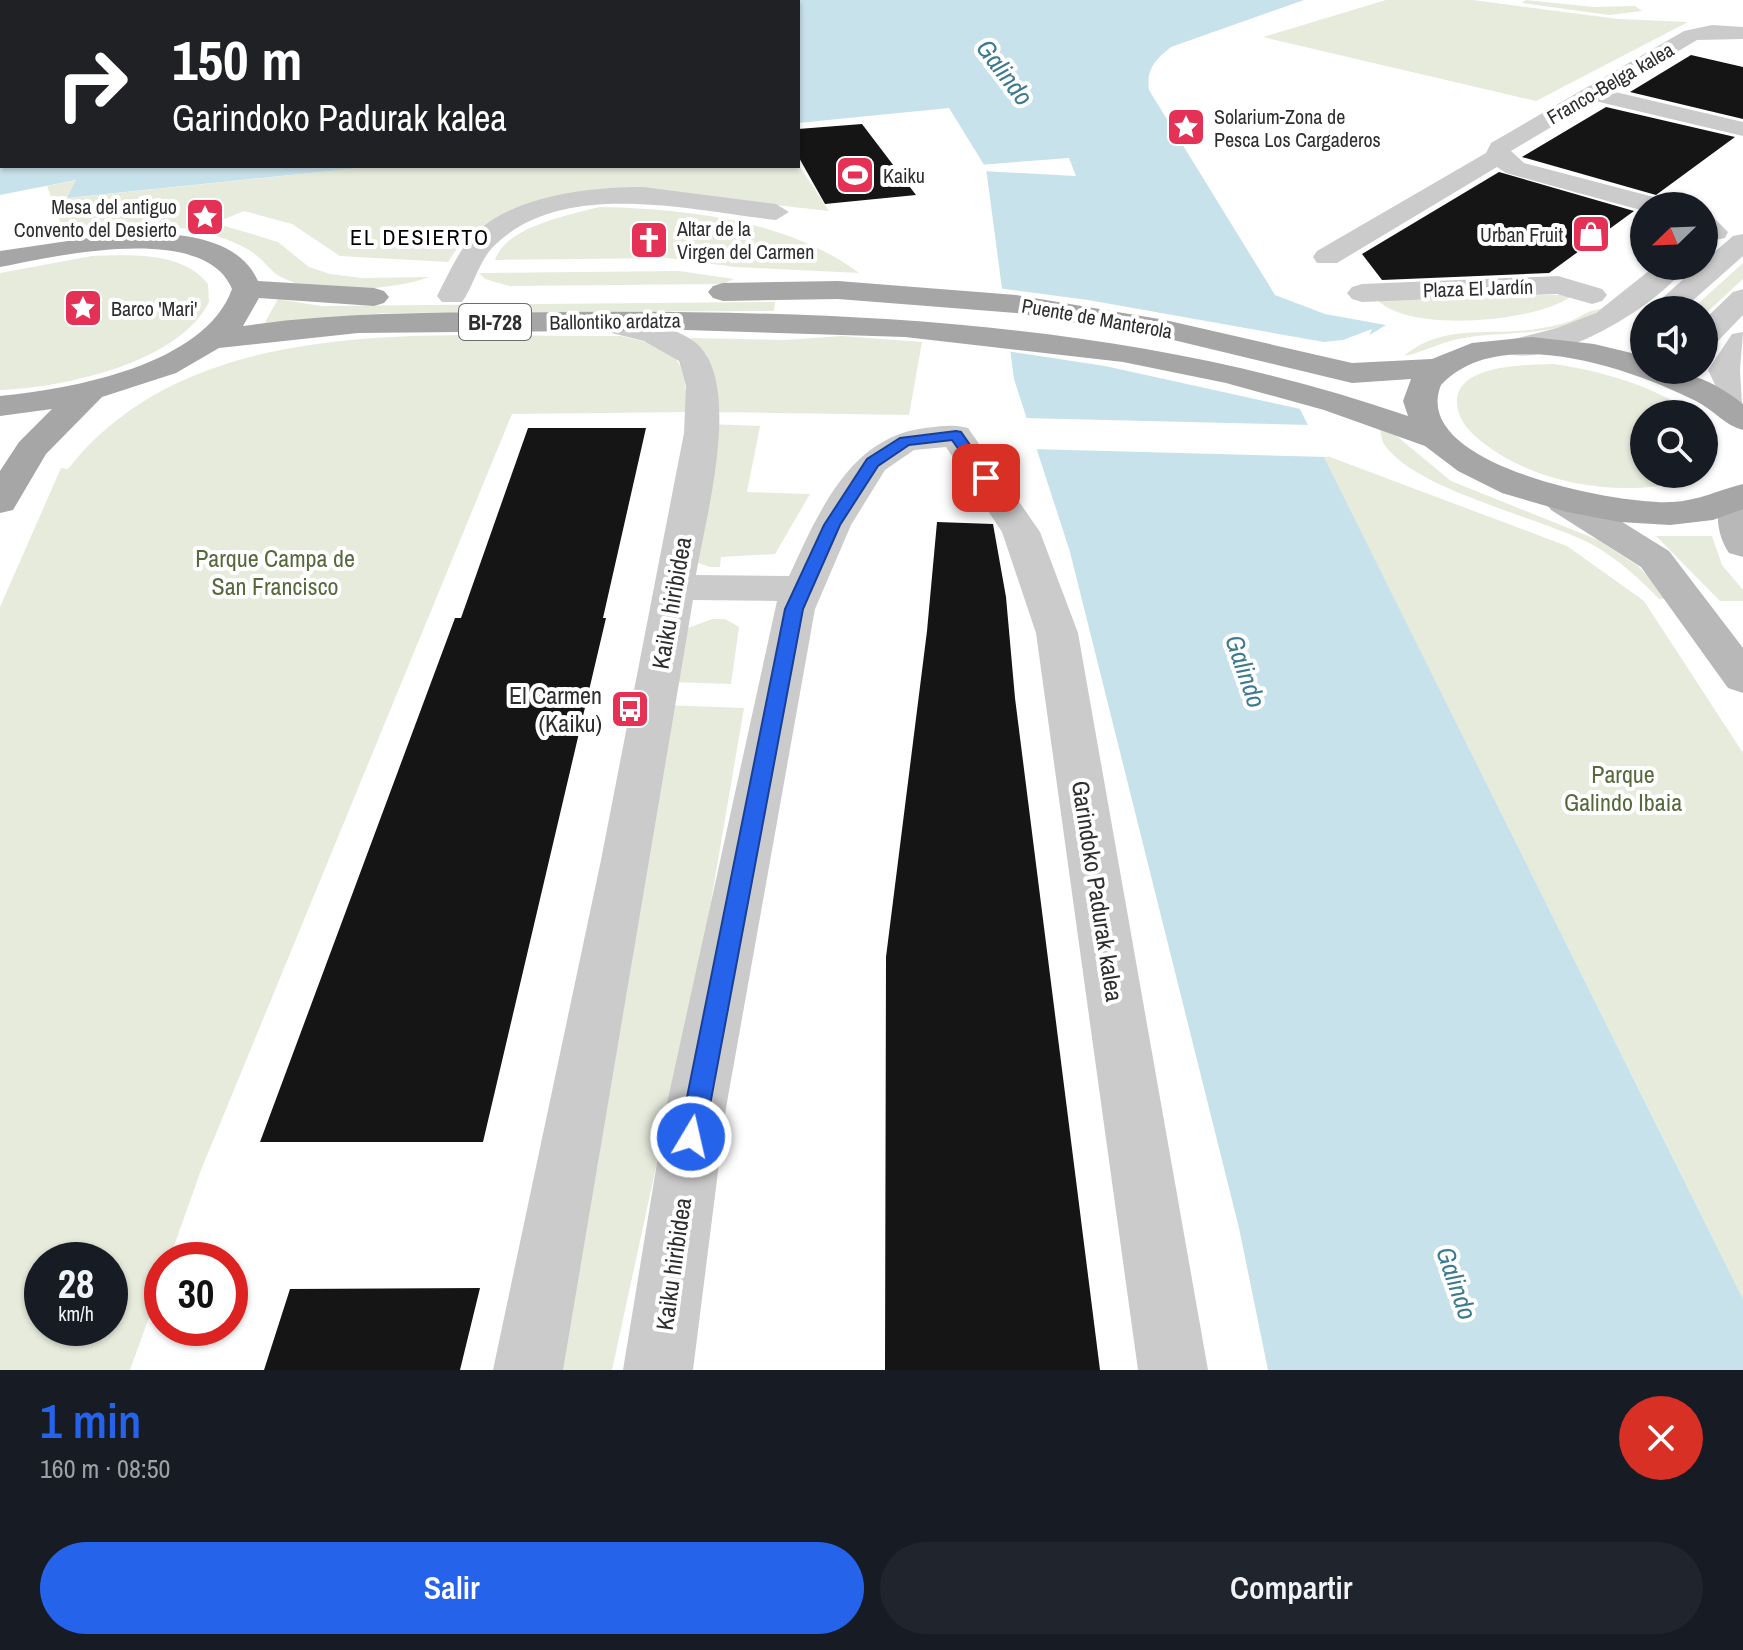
<!DOCTYPE html>
<html lang="es">
<head>
<meta charset="utf-8">
<style>
	:root { --surface:#171b24; --page:#20242c; --text:#f1f3f6; --muted:#9ea1a6; --accent:#2563eb }
	body { margin:0; font-family:"Archivo Narrow",sans-serif; background:var(--page); color:var(--text); height:100vh; display:flex; flex-direction:column; font-size:30px; white-space:nowrap }
	* { box-sizing:border-box; margin:0 }
	p { font-size:26px; color:var(--muted) }
	.icon { flex:none; width:44px; height:44px; fill:none; stroke:currentColor; stroke-width:2; stroke-linecap:round; stroke-linejoin:round }
	.map { position:relative; height:1370px; overflow:hidden }
	.drawer { display:flex; flex-direction:column; background:var(--surface); flex:1 }
	.drawer>* { flex:none }
	.top-card { position:absolute; left:0px; top:0px; width:800px; height:168px; box-shadow:0 2px 6px #0004; background:#202124; color:#fff; overflow:hidden }
	.needle { width:52px; rotate:247deg }
	.tools { position:absolute; left:1630px; top:192px; display:grid; gap:16px }
	.tools a { display:grid; place-items:center; width:88px; height:88px; border-radius:50%; background:var(--surface); box-shadow:0 2px 6px #0004; font-size:40px }
	.speed { position:absolute; left:24px; top:1242px; display:flex; gap:16px; font-size:40px; font-weight:700; text-align:center }
	.speed>* { display:grid; place-content:center; width:104px; height:104px; border-radius:50%; background:var(--surface); box-shadow:0 2px 6px #0004; line-height:1 }
	.speed small { font-size:20px; font-weight:400 }
	.speed .limit { border:12px solid #d22; background:#fff; color:#111 }
	.pin { position:absolute; display:grid; place-items:center; width:68px; height:68px; color:#fff; margin:-34px; border-radius:16px; box-shadow:0 4px 12px #0006 }
	.me { position:absolute; width:88px; margin:-44px; rotate:9deg; stroke-linejoin:round; filter:drop-shadow(0 0 6px #0008) }
	.turn { display:flex; align-items:center; gap:28px; height:168px; padding:0 40px; font-size:36px }
	.turn .icon { width:104px; height:104px; stroke-width:2.5 }
	.turn b { display:block; font-size:56px; line-height:68px }
	.round { display:grid; place-items:center; flex:none; width:84px; height:84px; border-radius:42px; background:var(--page) }
	.overview { display:flex; align-items:center; justify-content:space-between; height:136px; padding:0 40px }
	h1 { font-size:48px; font-weight:600; line-height:60px; color:var(--accent) }
	.cta { display:flex; gap:16px; margin-top:auto; padding:16px 40px }
	.cta a { flex:1; height:92px; border-radius:48px; background:var(--accent); color:#fff; font-size:32px; font-weight:600; line-height:92px; text-align:center }
	.cta a+a { background:var(--page); color:var(--text) }
	.map>svg:first-child { display:block }
	.green { fill:#e6ebdc; fill-rule:evenodd }
	.water { fill:#c8e2eb }
	.pier { fill:#fff }
	.lines { fill:none; stroke-linecap:round; stroke-linejoin:round }
	.ferry { stroke:#3d7a8f; stroke-width:2; stroke-dasharray:5 4; stroke-linecap:butt }
	.building { fill:#151515 }
	.street { fill:#cbcbcb; fill-rule:evenodd }
	.secondary { fill:#b8b8b8; fill-rule:evenodd }
	.primary { fill:#a6a6a6; fill-rule:evenodd }
	.route { fill:#2563eb; stroke:#184099; stroke-width:2 }
	.labels { text-anchor:middle; dominant-baseline:central; stroke-width:8; stroke-linejoin:round; paint-order:stroke }
	.far-street-label { font-size:20px; fill:#2e2e2e; stroke:#fff }
	.far-poi-label { font-size:20px; fill:#2e2e2e; stroke:#fff; text-anchor:start }
	.far-neighbourhood-label { font-size:22px; letter-spacing:2px; fill:#000; stroke:#fff }
	.shield { fill:#fff; stroke:#6d6d6d; stroke-width:2 }
	.shield-label { font-size:22px; font-weight:bold; fill:#2e2e2e }
	.park-label { font-size:24px; fill:#57693c; stroke:#fff }
	.street-label { font-size:24px; fill:#2e2e2e; stroke:#fff }
	.poi-label { font-size:24px; fill:#2e2e2e; stroke:#fff; text-anchor:end }
	.water-label { font-size:26px; font-style:italic; fill:#3d7a8f; stroke:#fff }
</style>
</head>
<body>
<div class="map">
<svg width="1743" height="1370" viewBox="0 0 1743 1370">
	<rect width="100%" height="100%" fill="#fff"/>
	<!-- green -->
	<path class="green" d="M1386 0H1473L1618 19 1688 22 1536 101 1263 37Z
		M1526 0 1594 7 1635 6 1642 11 1609 15 1522 3Z
		M798 164 829 211 633 189 551 199 499 216 465 237 448 262 340 256 292 224 244 211 215 223 278 242 309 267 330 274 362 278 430 277C392 290 316 297 279 276 271 271 264 261 256 255 243 244 216 235 199 231 157 222 106 229 64 233L47 186 77 180 69 198 379 166Z
		M600 207C687 209 788 220 859 273L735 267 668 258 495 260C505 227 571 214 600 207Z
		M92 256C130 255 182 251 208 284L209 302C179 363 62 388 0 390V273Z
		M1743 263V279L1704 315V310H1691Z
		M679 271 734 279 723 284 509 286 485 279 479 273Z
		M1564 295 1570 297C1536 322 1401 335 1374 296Z
		M278 299 321 306 775 302 774 311 384 313 264 324Z
		M1601 309C1562 338 1510 330 1464 338 1443 341 1424 352 1404 356 1441 324 1486 335 1530 330 1543 328 1561 325 1573 320 1584 315 1589 310 1601 309Z
		M620 336C678 348 682 352 689 412L512 414 201 1170 169 1260H162V1281L130 1370H0V607L61 468 68 469C194 309 438 338 620 336ZM42 1260H110V1328H42Z
		M842 336 922 342 909 415 712 412 707 355 690 338 786 340Z
		M1554 364C1606 372 1649 385 1694 413L1644 414V474H1703C1635 503 1529 486 1474 435 1465 427 1458 416 1457 404 1454 364 1527 365 1554 364Z
		M710 424 760 426 747 492 810 494 775 554 721 557 720 567H710L693 561Z
		M1379 426 1393 433 1451 481 1598 540 1638 566 1669 599H1659C1639 578 1618 559 1593 545 1543 518 1414 490 1384 444 1381 440 1381 431 1379 426Z
		M1322 454 1567 546 1644 601 1743 753V1299Z
		M1656 536H1712L1722 565 1743 590V601H1720Z
		M712 619H725L739 627 731 684 670 682 680 631Z
		M664 705 744 708 701 960 612 1370H557Z"/>
	<!-- water -->
	<path class="water" d="M75 0H1304L1171 47C1155 60 1146 69 1149 90L1275 295 1325 314 1386 325 1288 385 1743 1299V1370H1268L1239 1228 1070 552 1014 379 986 168 949 108 798 123V2H60Z
		M0 10 2 166H379L67 198 76 180 0 195Z"/>
	<!-- pier -->
	<path class="pier" d="M1069 158 1076 176 982 171 979 165Z
		M998 288 1088 300 1324 342 1343 340 1372 329 1367 341 1293 386 1305 410 1105 366 1006 351Z
		M1022 418 1312 425 1328 457 1032 449Z"/>
	<g class="lines">
		<!-- ferry -->
		<path class="ferry" d="M589 2 602 0"/>
	</g>
	<!-- building -->
	<path class="building" d="M1691 55 1743 67V119L1630 92Z
		M1606 107 1735 137 1656 195 1522 157Z
		M862 124 916 195 825 204 798 156V129Z
		M1499 172 1634 211 1549 273 1382 280 1362 254Z
		M528 428H646L603 618H606L483 1142H260L455 618H461Z
		M937 522 993 524 1006 597 1015 698 1100 1370H885L886 957 927 631Z
		M480 1288 460 1370H264L290 1289Z"/>
	<g class="lines">
		<!-- street -->
		<path class="street" d="M1712 25 1743 27V39L1697 40 1611 91 1743 122V136L1595 101 1511 151 1524 163 1665 200 1669 206H1644V211L1506 173 1497 167 1337 263H1317L1313 257 1317 251 1486 153 1491 143 1684 31Z
			M643 187 776 204 789 212 776 220C693 211 565 178 496 244 479 259 475 284 462 302H442L437 296C448 275 459 249 476 232 517 195 591 187 643 187Z
			M1704 215 1713 217 1728 232 1725 238 1715 240 1704 237Z
			M1743 234V256L1682 310H1649L1698 266H1704V261L1733 236Z
			M1655 266H1686C1659 305 1558 366 1510 354L1505 347 1510 340 1557 328 1596 313Z
			M1558 276 1602 289 1607 295 1602 301 1592 304 1557 294 1362 302 1352 299 1347 293 1352 287 1362 284Z
			M1743 289V315L1715 344 1704 346V320L1733 292Z
			M598 312C629 319 665 322 692 340 746 376 705 519 696 575L789 576C818 514 849 437 925 428 940 426 953 424 968 428L1040 532 1078 633 1208 1370H1138L1036 633 1002 532 946 447 914 450 885 470 851 525 815 609 726 1108 693 1370H623L666 1108 777 601 693 600 563 1370H493L601 860 684 433 686 386 679 361 644 341 587 327 583 321 587 315Z
			M1743 332 1740 370 1743 421 1731 418 1708 370 1732 334Z"/>
		<!-- secondary -->
		<path class="secondary" d="M1739 488 1743 489V557L1729 553C1717 535 1713 510 1726 491Z
			M1564 491 1577 494 1669 551 1743 648V693L1728 688 1641 567 1551 510 1545 502 1551 494Z"/>
		<!-- primary -->
		<path class="primary" d="M122 233C167 233 236 232 258 281L374 288 384 291 389 297 384 303 374 306 259 298 243 326C351 310 460 313 568 312 853 310 1137 322 1408 416L1403 401 1411 379 1352 383 1165 338 1016 313 838 299 723 301 713 298 708 292 713 286 723 283 838 281 1016 295 1165 320 1352 363 1432 359 1472 343 1532 337 1594 344 1644 356V370C1685 370 1710 378 1743 404V430C1724 425 1714 410 1696 401 1633 369 1499 322 1441 385 1408 466 1621 505 1672 502 1698 501 1718 490 1743 484V509L1713 520 1670 525 1620 522 1567 512 1502 493 1458 471 1425 446 1324 410 1226 383 1123 362 905 337 686 330 358 333 219 348 176 373 102 397 46 454 13 510 0 513V471L19 442 52 409 0 416V396C72 389 205 365 232 289 205 222 56 256 0 267V251Z"/>
	</g>
	<!-- route -->
	<path class="route" d="M956 431 961 432 991 475V481H981L952 440 909 445 878 466 840 525 803 609 704 1137 700 1145 691 1149 682 1145 679 1137 785 609 824 525 867 459 900 438Z"/>
	<!-- icons -->
	<defs>
		<g id="sight-square" transform="scale(2)"><rect x="-9" y="-9" width="18" height="18" rx="4" fill="#e43155" stroke="#fff"/><path d="M0-6L1.8-2.2L6-1.7L2.9 1.2L3.7 5.4L0 3.3L-3.7 5.4L-2.9 1.2L-6-1.7L-1.8-2.2Z" fill="#fff"/></g>
		<g id="stadium-square" transform="scale(2)"><rect x="-9" y="-9" width="18" height="18" rx="4" fill="#e43155" stroke="#fff"/><path d="M0-5a6.5 5 0 1 0 0 10a6.5 5 0 1 0 0-10ZM-3.5-1.8h7v3.6h-7Z" fill="#fff"/></g>
		<g id="shop-square" transform="scale(2)"><rect x="-9" y="-9" width="18" height="18" rx="4" fill="#e43155" stroke="#fff"/><path d="M-5-2.5h2.3a2.7 3.5 0 0 1 5.4 0H5L5.5 6h-11ZM-1.5-2.5h3a1.5 2.3 0 0 0-3 0Z" fill="#fff"/></g>
		<g id="church-square" transform="scale(2)"><rect x="-9" y="-9" width="18" height="18" rx="4" fill="#e43155" stroke="#fff"/><path d="M-1.2-6h2.4v3.5h3.3v2.4h-3.3V6h-2.4V-.1h-3.3v-2.4h3.3Z" fill="#fff"/></g>
		<g id="bus-square" transform="scale(2)"><rect x="-9" y="-9" width="18" height="18" rx="4" fill="#e43155" stroke="#fff"/><path d="M-5-6H5V4H4V6H2V4H-2V6H-4V4H-5ZM-3.5-4V0h7V-4ZM-3.5 1.2v1.5H-2V1.2ZM2 1.2v1.5H3.5V1.2Z" fill="#fff"/></g>
	</defs>
	<g fill-rule="evenodd">
		<use href="#sight-square" x="1186" y="127"/>
		<use href="#stadium-square" x="855" y="175"/>
		<use href="#sight-square" x="205" y="217"/>
		<use href="#shop-square" x="1591" y="234"/>
		<use href="#church-square" x="649" y="240"/>
		<use href="#sight-square" x="83" y="308"/>
		<use href="#bus-square" x="630" y="709"/>
	</g>
	<g class="labels">
		<!-- far-street labels -->
		<g class="far-street-label">
			<text transform="translate(1610 83) rotate(-30)">Franco-Belga kalea</text>
			<text transform="translate(1478 288) rotate(-2)">Plaza El Jardín</text>
			<text transform="translate(1097 318) rotate(10)">Puente de Manterola</text>
			<text transform="translate(615 321) rotate(-1)">Ballontiko ardatza</text>
		</g>
		<!-- far-poi labels -->
		<g class="far-poi-label">
			<text x="1214" y="116">Solarium-Zona de<tspan x="1214" dy="23">Pesca Los Cargaderos</tspan></text>
			<text x="883" y="175">Kaiku</text>
			<text x="177" y="206" text-anchor="end">Mesa del antiguo<tspan x="177" dy="23">Convento del Desierto</tspan></text>
			<text x="677" y="228">Altar de la<tspan x="677" dy="23">Virgen del Carmen</tspan></text>
			<text x="1563" y="234" text-anchor="end">Urban Fruit</text>
			<text x="111" y="308">Barco 'Mari'</text>
		</g>
		<!-- far-neighbourhood labels -->
		<g class="far-neighbourhood-label">
			<text x="420" y="237">EL DESIERTO</text>
		</g>
		<!-- shield labels -->
		<rect class="shield" x="459" y="304" width="72" height="36" rx="6"/>
		<g class="shield-label">
			<text x="495" y="322">BI-728</text>
		</g>
		<!-- park labels -->
		<g class="park-label">
			<text x="275" y="558">Parque Campa de<tspan x="275" dy="28">San Francisco</tspan></text>
			<text x="1623" y="774">Parque<tspan x="1623" dy="28">Galindo Ibaia</tspan></text>
		</g>
		<!-- street labels -->
		<g class="street-label">
			<text transform="translate(671 603) rotate(-80)">Kaiku hiribidea</text>
			<text transform="translate(1098 891) rotate(81)">Garindoko Padurak kalea</text>
			<text transform="translate(673 1264) rotate(-82)">Kaiku hiribidea</text>
		</g>
		<!-- poi labels -->
		<g class="poi-label">
			<text x="602" y="695">El Carmen<tspan x="602" dy="28">(Kaiku)</tspan></text>
		</g>
		<!-- water labels -->
		<g class="water-label">
			<text transform="translate(1005 72) rotate(53)">Galindo</text>
			<text transform="translate(1246 671) rotate(71)">Galindo</text>
			<text transform="translate(1457 1283) rotate(71)">Galindo</text>
		</g>
	</g>
</svg>
<div class="tools">
<a><svg class="needle" viewBox="-14 -14 28 28"><path d="M0-13l5 13h-10z" fill="#e53935"/><path d="M0 13l5-13h-10z" fill="#9ea1a6"/></svg></a>
<a><svg class="icon" aria-label="sound" viewBox="0 0 24 24"><path d="M4 9h4l5-4v14l-5-4H4zM17 9q2 3 0 6"/></svg></a>
<a><svg class="icon" aria-label="search" viewBox="0 0 24 24"><circle cx="10" cy="10" r="6"/><path d="M15 15l6 6"/></svg></a>
</div>
<div class="speed"><div>28<small>km/h</small></div><div class="limit">30</div></div>
<div class="pin" style="left:986px;top:478px;background:#d93025"><svg class="icon" aria-label="arrive" viewBox="0 0 24 24"><path d="M6 21V4h12l-3 4 3 4H6"/></svg></div>
<svg class="me" style="left:691px;top:1137px" viewBox="-20 -20 40 40"><circle r="17" fill="#2563eb" stroke="#fff" stroke-width="3"/><path d="M0-11L8 9 0 5-8 9z" fill="#fff"/></svg>
<div class="top-card">
<div class="turn"><svg class="icon" aria-label="right" viewBox="0 0 24 24"><path d="M7 20v-9h11M14 6l5 5-5 5"/></svg><div><b>150 m</b>Garindoko Padurak kalea</div></div>
</div>
</div>
<section class="drawer">
<div class="overview"><div><h1>1 min</h1><p>160 m · 08:50</p></div><a class="round" style="background:#d93025;color:#fff"><svg class="icon" aria-label="close" viewBox="0 0 24 24"><path d="M6 6l12 12M18 6L6 18"/></svg></a></div>
<div class="cta"><a>Salir</a><a>Compartir</a></div>
</section>
</body>
</html>
